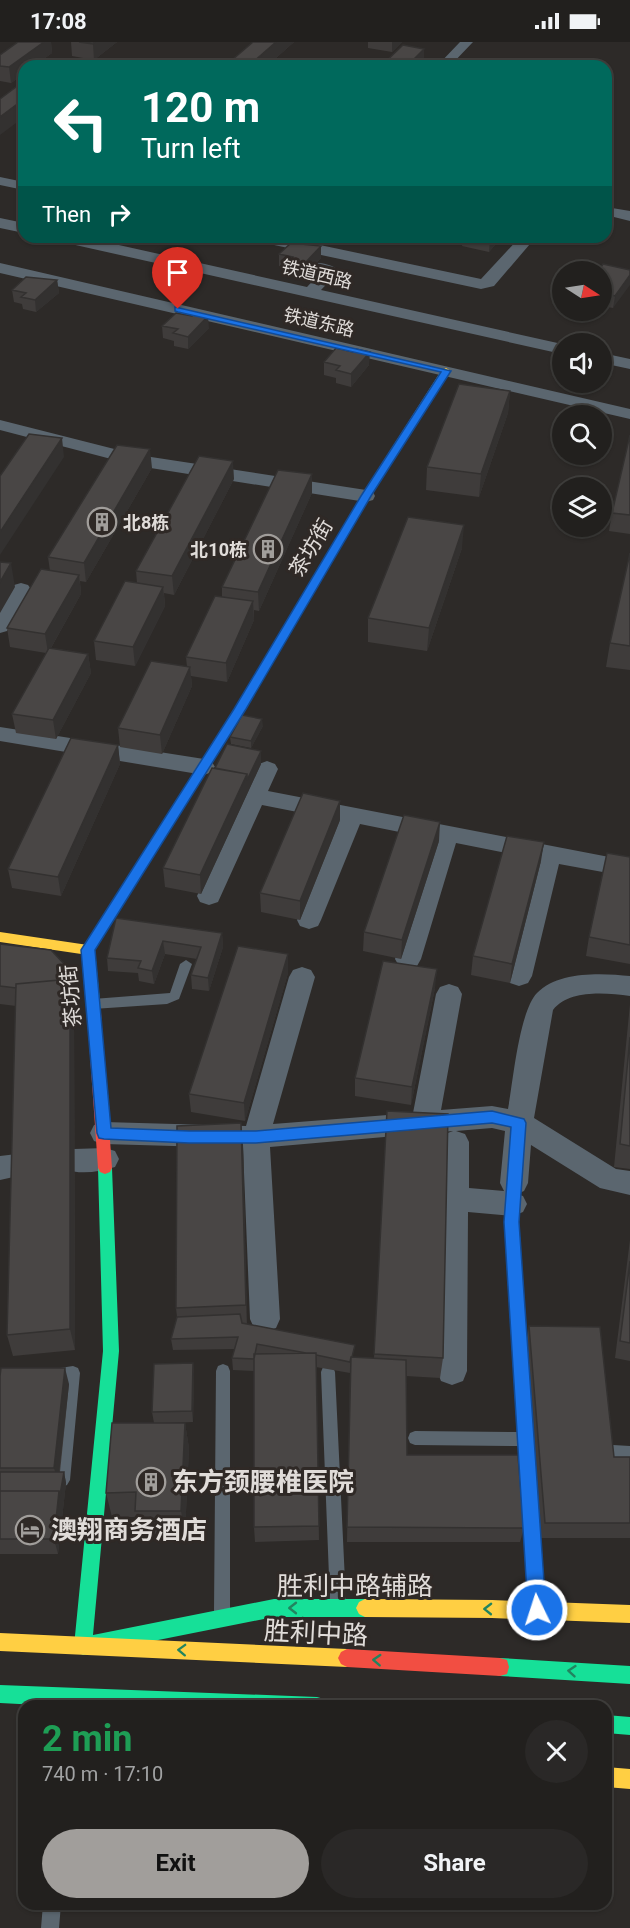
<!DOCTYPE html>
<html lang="en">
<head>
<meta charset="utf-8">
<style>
	:root { --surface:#22201e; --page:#2a2827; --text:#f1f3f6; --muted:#a2a3a4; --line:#3f3e3c; --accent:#a19e9b }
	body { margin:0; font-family:Roboto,"Noto Sans SC",sans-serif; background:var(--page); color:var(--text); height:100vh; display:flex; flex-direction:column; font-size:22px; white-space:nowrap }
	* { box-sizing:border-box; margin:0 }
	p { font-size:20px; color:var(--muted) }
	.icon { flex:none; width:33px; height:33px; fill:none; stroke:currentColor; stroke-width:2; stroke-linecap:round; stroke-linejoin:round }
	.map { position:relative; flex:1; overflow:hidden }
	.side { position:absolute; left:18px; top:1658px; width:594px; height:210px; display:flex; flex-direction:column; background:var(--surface); border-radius:18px; box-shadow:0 2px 4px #0004,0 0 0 2px var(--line) }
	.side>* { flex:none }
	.hud { position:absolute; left:18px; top:18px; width:594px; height:183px; border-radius:18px; box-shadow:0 2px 4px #0004,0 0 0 2px var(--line); background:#00695c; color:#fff; overflow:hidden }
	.needle { width:39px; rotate:102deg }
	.tools { position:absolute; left:552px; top:219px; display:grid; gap:12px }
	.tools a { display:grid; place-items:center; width:60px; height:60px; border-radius:50%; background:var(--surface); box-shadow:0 2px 4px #0004,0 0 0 2px var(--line); font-size:30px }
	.pin { position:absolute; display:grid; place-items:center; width:51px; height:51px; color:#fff; margin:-62px -26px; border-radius:50% 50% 50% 0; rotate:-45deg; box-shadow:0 0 6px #0007 }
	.pin .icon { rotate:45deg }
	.me { position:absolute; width:66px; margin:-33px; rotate:356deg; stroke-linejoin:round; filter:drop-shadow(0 0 4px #0008) }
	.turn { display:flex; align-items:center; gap:21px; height:126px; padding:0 24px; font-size:27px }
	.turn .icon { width:78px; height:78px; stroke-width:2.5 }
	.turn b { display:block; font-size:42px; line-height:51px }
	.then { display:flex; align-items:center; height:57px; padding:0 24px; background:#0003; gap:12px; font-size:22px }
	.round { display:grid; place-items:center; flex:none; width:63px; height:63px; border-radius:32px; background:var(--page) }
	.overview { display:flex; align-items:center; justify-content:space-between; height:102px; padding:0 24px }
	h1 { font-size:36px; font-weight:700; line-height:45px; color:#1e9e55 }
	.action { display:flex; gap:12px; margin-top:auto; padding:12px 24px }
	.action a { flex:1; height:69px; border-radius:36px; background:var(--accent); color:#111; font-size:24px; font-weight:700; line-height:69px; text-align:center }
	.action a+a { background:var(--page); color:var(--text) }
	.status { display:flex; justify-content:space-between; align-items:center; height:42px; padding:0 30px; background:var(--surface); direction:ltr }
	.status svg { height:16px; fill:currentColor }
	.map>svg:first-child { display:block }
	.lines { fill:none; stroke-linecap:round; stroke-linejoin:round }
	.lane { fill:#5b666f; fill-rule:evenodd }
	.street { fill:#5b666f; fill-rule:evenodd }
	.fast { fill:#16e098; fill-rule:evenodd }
	.slow { fill:#ffcf43; fill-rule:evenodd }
	.jam { fill:#f24e42; fill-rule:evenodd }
	.wall { fill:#3f3c3b }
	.shaded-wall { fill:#333130 }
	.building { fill:#494645; stroke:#333130; stroke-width:1.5 }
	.oneway { stroke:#22845f }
	.route { fill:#1a73e8; stroke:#114b97; stroke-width:1.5 }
	.labels { text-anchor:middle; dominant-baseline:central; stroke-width:6; stroke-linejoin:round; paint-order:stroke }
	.far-street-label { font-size:18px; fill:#e0dcd9; stroke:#2f2926 }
	.far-poi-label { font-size:18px; font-weight:bold; fill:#e0dcd9; stroke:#2f2926; text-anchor:start }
	.street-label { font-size:21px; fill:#e0dcd9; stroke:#2f2926 }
	.near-poi-label { font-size:26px; font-weight:bold; fill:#e0dcd9; stroke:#2f2926; text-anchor:start }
	.near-street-label { font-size:26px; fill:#e0dcd9; stroke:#2f2926 }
</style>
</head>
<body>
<div class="status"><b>17:08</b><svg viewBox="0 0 49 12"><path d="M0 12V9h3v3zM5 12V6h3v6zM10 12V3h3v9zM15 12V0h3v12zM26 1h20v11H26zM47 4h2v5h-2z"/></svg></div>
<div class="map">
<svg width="630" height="1886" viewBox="0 0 630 1886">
	<rect width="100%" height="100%" fill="#2d2a28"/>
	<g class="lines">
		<!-- lane -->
		<path class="lane" d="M186 918 192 922 179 957 167 962 93 967 89 965 87 962 89 959 93 957 170 951 180 922Z
			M513 1153 518 1155 520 1159 518 1180 544 1561 542 1567 536 1569 530 1567 528 1561 518 1404 415 1403 410 1401 408 1396 410 1391 415 1389 517 1390 504 1180 508 1155Z
			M223 1322 228 1324 230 1329V1570L228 1576 222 1578 216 1576 214 1570 216 1329 218 1324Z
			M328 1323 333 1325 335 1330 346 1560 344 1566 338 1568 332 1566 330 1560 321 1330 323 1325Z
			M73 1324 78 1326 80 1331 70 1438 67 1443 62 1445 57 1443 54 1438 65 1338 52 1340 47 1338 45 1333 47 1328Z
			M613 1403 630 1404V1418L608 1415 606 1410 608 1405Z
			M43 1862H61L59 1886H41Z"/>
		<!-- street -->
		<path class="street" d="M460 0H473L450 24H437Z
			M0 135 24 140V148L0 143Z
			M606 165 630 169V179L606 173Z
			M0 176 24 181V191L0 186Z
			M54 195H83L307 245 320 231 306 228 304 225 306 222C316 219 333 222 339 229L321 248 562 302V312L62 200Z
			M252 195H282L481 237 520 195H536L494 244 481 247 260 200Z
			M0 221 630 367V377L0 231Z
			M602 311 630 317V327L602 321Z
			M0 378 138 413 366 448 373 450 375 454 373 458 366 460 138 424 0 388Z
			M21 541 28 543 31 547 7 589 0 591V567L14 543Z
			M0 685 204 717 212 720 215 725 212 730 204 733 0 699Z
			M267 719 275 722 278 727 268 749 630 819V835L559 822 532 934 528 941 519 944 510 941 506 934 537 817 456 801 421 917 417 924 408 926 399 924 395 917 434 797 360 782 321 878 318 884 309 887 300 884 297 878 338 778 262 763 218 860 209 863 200 860 197 854 256 727 259 722Z
			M302 925 311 928 315 935 273 1082 413 1071 436 952 440 945 449 942 458 945 462 952 441 1068 492 1064 508 1067C513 1040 519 970 537 951 558 929 602 931 630 934V954C606 951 570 947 553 968L534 1076 616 1127 630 1129V1153L600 1146 531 1103 528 1141 524 1149 517 1152 523 1154 527 1162 523 1170 513 1174 468 1170 467 1329 463 1339 452 1343 441 1339 437 1329 441 1100 445 1092 453 1089 270 1105 280 1277 276 1286 265 1290 254 1286 250 1277 243 1106 104 1102 94 1099 90 1091 94 1083 104 1080 246 1084 289 935 293 928ZM492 1086 505 1089 500 1141 504 1149 469 1146V1100L465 1092 456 1089Z
			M105 1106 115 1109 119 1117 115 1125C99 1130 80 1133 64 1127L60 1119 64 1111 74 1107Z
			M17 1112 27 1116 31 1124 27 1132 0 1138V1114Z"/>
		<!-- fast -->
		<path class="fast" d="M296 570 301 573 246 667 95 908 101 971 99 975H89L81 908 234 667 291 573Z
			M105 1120 110 1122 112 1126 119 1309 93 1593 274 1557H365L371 1560 374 1566 371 1572 365 1575H274L83 1613 77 1610 74 1604 103 1309 98 1126 100 1122Z
			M500 1616 630 1624V1642L500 1634 493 1632 491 1625 493 1618Z
			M0 1643 317 1655 324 1657 326 1664H58L0 1661Z
			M606 1673 630 1675V1693L606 1691Z"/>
		<!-- slow -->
		<path class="slow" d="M446 326 451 329 371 454 301 573 296 576 292 575 291 573 361 454 441 329Z
			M0 890 88 903 95 908 88 913 0 900Z
			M365 1557 492 1558 630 1563V1581L492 1576 365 1575 359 1572 356 1566 359 1560Z
			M0 1591 347 1607 353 1610 356 1616 353 1622 347 1625 0 1609Z
			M606 1725 630 1727V1747L606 1745Z"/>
		<!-- jam -->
		<path class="jam" d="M94 966 99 967 101 971 112 1126 110 1130 105 1132 100 1130 98 1126 87 971 89 967Z
			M347 1607 500 1616 507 1618 509 1625 507 1632 500 1634 347 1625 341 1622 338 1616 341 1610Z"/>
	</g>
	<!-- wall -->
	<path class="wall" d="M18 0H51L52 11 34 24H24V32L11 41 0 39V24Z
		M71 0H117L94 18 72 14Z
		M253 0H294L267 24H232V18Z
		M368 0H402L392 10 368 6Z
		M463 195H502L489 210 462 204Z
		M321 204V216L304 234 290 231V227L279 224V212Z
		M630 228 613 266 602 264V230Z
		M57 238 59 251 36 270 23 267 22 262 14 260 12 248Z
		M162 284 209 286 188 307 174 304V299L163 296Z
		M324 320 369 323 351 345 336 341V336L324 333Z
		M510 349 508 371 479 455 426 448 427 425Z
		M630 393V492L609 489 612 471Z
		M152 426 86 540 80 539 81 552 51 606 88 612 91 631 56 697 16 691 12 672 46 611 10 605 7 586 50 529 48 515Z
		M312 432V451L259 569 254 568V578L227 640 191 634 192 644 162 712 120 705 118 686 187 625 186 615 222 555V545Z
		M234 437 174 553 164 551 165 564 135 624 96 618 94 599 137 541 136 529Z
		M462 506 427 609 368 600V576Z
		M630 511V628L606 625 610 601Z
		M263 684 251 706 231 702 230 695Z
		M118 703 120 722 61 854 12 846 8 827Z
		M261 709V722L201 852 165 845 163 826 215 726Z
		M340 778 300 878 261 870 260 851Z
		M439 799 401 917 363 909 364 890Z
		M630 815V922L586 914 589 895Z
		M541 819 510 941 471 933 473 914Z
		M116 876 222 891 223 905 209 949 192 947 191 933 197 917 165 912 154 942 139 939 138 931 108 929 107 916Z
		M0 902 70 937 74 961 75 1308 13 1314 7 1293 16 964 0 962Z
		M288 912V931L245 1079 191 1070 189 1052Z
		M435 946 411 1063 355 1054V1036Z
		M630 962V1127L614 1125Z
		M387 1069 443 1316 440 1336 406 1334 407 1413 524 1486 520 1500H347L350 1331 316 1325 319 1498 255 1500 254 1485V1329L233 1328 232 1316 235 1307 173 1308 171 1297 177 1275 176 1266 243 1103 247 1282 354 1315 374 1316Z
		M630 1198V1319L615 1316Z
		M529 1284 614 1415H630V1496H541L526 1301Z
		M193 1321 194 1332 193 1380 166 1381H185L189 1406 185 1492 140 1493 136 1475H112L106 1451 154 1381 152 1370Z
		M0 1334 69 1342 60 1430H64L66 1441 58 1512H0Z"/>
	<!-- shaded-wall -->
	<path class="shaded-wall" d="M44 0H51L52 11 34 24H24V32L11 41 9 25Z
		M95 0H117L94 18 93 2Z
		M276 0H294L267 24H252V21Z
		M392 0H402L392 10Z
		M424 7V22L422 24H407Z
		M24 57V75L0 93V75Z
		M490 195H502L489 210Z
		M321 204V216L304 234V222Z
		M630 233V243L613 266 615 254Z
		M57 238 59 251 36 270 35 258Z
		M208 274 209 286 188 307V295Z
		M370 310 369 323 351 345V332Z
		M510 349 508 371 479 455 481 432Z
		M62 396 64 415 0 513V490Z
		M150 407 152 426 86 540 84 521Z
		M233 419 234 437 174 553 172 534Z
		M312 432V451L259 569 258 550Z
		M464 483 462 506 427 609 429 586Z
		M11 521 15 545 0 571V540Z
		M79 533 81 552 48 611 45 592Z
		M163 545 165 564 135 624 133 605Z
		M253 559 254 578 227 640 226 621Z
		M88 612 91 631 56 697 53 678Z
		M190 625 192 644 162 712 160 693Z
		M262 677 263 684 251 706V699Z
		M118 703 120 722 61 854 58 835Z
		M261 709V722L201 852 200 833 247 732Z
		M340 759V778L300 878V859Z
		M440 780 439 799 401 917 402 898Z
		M544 800 541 819 510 941 512 922Z
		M222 891 223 905 209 949 208 936Z
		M163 899 165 912 154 942 152 929Z
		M288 912V931L245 1079 244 1061Z
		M437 927 435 946 411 1063 412 1045Z
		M70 937 74 961 75 1308 70 1287Z
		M241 1081 243 1103 247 1284 246 1263Z
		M193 1321 194 1332 193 1380 192 1369Z
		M65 1326 69 1342 58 1441 54 1426Z
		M185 1381 189 1406 185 1492 181 1469Z
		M64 1430 66 1441 58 1512 54 1497 59 1449Z"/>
	<!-- building -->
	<path class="building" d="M18 0H44L9 25 0 24V13Z
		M79 0H95L93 2Z
		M253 0H276L252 21 232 18Z
		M403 3 424 7 407 24H381Z
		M24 39V57L0 75V57Z
		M291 201 321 204 304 222 290 219 293 215 279 212Z
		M603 222 630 228V233L615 254 602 251V230H598Z
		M26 235 57 238 35 258 21 255 26 251 12 248Z
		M176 271 192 274 195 271 208 274 188 295 173 291 178 287 162 284Z
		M336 306 353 310 356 307 370 310 351 332 336 328 340 324 324 320Z
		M459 342 510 349 481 432 427 425Z
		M29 392 62 396 0 490V434Z
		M630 393V473L612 471Z
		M117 403 150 407 84 521 48 515Z
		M199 414 233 419 172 534 136 529Z
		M278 428 312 432 258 550 222 545Z
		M408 475 464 483 429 586 368 576Z
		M630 511V604L610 601Z
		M0 520 11 521 0 540Z
		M41 527 79 533 45 592 7 586Z
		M125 539 163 545 133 605 94 599Z
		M215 554 253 559 226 621 186 615Z
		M49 606 88 612 53 678 12 672Z
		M151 619 190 625 160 693 118 686Z
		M242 673 262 677 251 699 230 695Z
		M71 696 118 703 58 835 8 827Z
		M227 702 261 709 247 738V732L215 726Z
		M212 726 247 732 200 833 163 826Z
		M303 751 340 759 300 859 260 851Z
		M404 773 440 780 402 898 364 890Z
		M507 794 544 800 512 922 473 914Z
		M607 811 630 815V903L589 895Z
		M116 876 222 891 208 936 191 933 201 905 163 899 152 929 138 926 141 919 107 916Z
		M0 902 51 908 66 924 70 937 16 942V946L0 944Z
		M238 904 288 912 244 1061 189 1052Z
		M383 919 437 927 412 1045 355 1036Z
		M70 937V1287L7 1293 16 942Z
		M630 995V1104L620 1102Z
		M387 1069 448 1072 443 1316 374 1312Z
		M241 1081 246 1263 176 1266 177 1084Z
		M630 1219V1301L620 1299Z
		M240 1272 242 1281 355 1303 352 1315H351L350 1320 316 1313V1311H306L257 1302 254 1317 232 1316 238 1295 171 1297 177 1275Z
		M529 1284 600 1285 614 1415H630V1481H545Z
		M316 1311 319 1484 254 1485V1312Z
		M351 1315 406 1318 407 1413H518L524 1486 347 1485Z
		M193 1321 192 1369 152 1370 154 1322Z
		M1 1326H65L54 1426H0V1334Z
		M112 1381H185L181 1469H135L136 1450 106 1451Z
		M0 1430H64L60 1453 59 1449H0Z
		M0 1449H59L54 1497H0Z"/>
	<!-- one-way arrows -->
	<defs><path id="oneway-chevron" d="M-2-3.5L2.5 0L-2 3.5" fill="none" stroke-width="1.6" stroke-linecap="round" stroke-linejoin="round" transform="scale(1.5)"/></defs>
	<g class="oneway">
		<use href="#oneway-chevron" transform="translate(293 1566) rotate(-180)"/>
		<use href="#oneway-chevron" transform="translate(488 1567) rotate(-179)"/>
		<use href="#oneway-chevron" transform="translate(182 1608) rotate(-178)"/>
		<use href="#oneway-chevron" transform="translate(377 1618) rotate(-177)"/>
		<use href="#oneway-chevron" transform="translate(572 1629) rotate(-175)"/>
	</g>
	<!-- route -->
	<path class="route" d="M175 265 451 329 371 454 246 667 95 908 111 1086 189 1089H256L492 1069 524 1077 526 1081 519 1180 546 1568 543 1575 537 1578 530 1575 528 1568 504 1180 511 1085 492 1081 256 1101H189L104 1097 99 1096 97 1091 81 908 234 667 361 454 441 330 178 270 175 269Z"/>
	<!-- icons -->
	<defs>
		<g id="building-ring" transform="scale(1.5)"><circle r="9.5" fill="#2f2926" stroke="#a19e9b" stroke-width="1.5"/><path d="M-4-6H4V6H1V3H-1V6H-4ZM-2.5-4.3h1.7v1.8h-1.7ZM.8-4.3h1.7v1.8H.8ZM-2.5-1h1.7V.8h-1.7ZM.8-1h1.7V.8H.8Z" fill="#a19e9b"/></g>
		<g id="hotel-ring" transform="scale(1.5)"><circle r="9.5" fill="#2f2926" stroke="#a19e9b" stroke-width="1.5"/><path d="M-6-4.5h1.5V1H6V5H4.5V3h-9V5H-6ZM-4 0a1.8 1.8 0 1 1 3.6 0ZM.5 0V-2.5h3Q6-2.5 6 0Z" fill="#a19e9b"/></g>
	</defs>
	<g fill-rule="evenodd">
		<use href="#building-ring" x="102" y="480"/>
		<use href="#building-ring" x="268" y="507"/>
		<use href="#building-ring" x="151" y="1440"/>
		<use href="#hotel-ring" x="30" y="1488"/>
	</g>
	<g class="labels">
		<!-- far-street labels -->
		<g class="far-street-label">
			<text transform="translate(317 232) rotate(13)">铁道西路</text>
			<text transform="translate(319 280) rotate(13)">铁道东路</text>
		</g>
		<!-- far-poi labels -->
		<g class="far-poi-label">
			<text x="123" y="480">北8栋</text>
			<text x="247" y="507" text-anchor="end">北10栋</text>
		</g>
		<!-- street labels -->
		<g class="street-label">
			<text transform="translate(311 506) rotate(-59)">茶坊街</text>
			<text transform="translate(71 954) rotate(-95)">茶坊街</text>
		</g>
		<!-- near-poi labels -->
		<g class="near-poi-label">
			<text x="172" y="1440">东方颈腰椎医院</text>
			<text x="51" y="1488">澳翔商务酒店</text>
		</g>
		<!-- near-street labels -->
		<g class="near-street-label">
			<text x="355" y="1544">胜利中路辅路</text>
			<text transform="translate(316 1591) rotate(3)">胜利中路</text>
		</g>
	</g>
</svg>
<div class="tools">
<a><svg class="needle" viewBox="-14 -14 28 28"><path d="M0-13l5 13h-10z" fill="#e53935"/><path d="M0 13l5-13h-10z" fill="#a2a3a4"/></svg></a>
<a><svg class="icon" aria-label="sound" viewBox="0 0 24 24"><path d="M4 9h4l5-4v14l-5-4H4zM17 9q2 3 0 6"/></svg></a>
<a><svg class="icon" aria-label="search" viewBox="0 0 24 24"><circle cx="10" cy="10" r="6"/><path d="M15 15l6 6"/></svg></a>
<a><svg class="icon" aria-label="layers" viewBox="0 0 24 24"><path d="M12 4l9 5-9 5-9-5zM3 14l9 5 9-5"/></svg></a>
</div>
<div class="pin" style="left:178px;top:267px;background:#d93025"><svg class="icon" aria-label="arrive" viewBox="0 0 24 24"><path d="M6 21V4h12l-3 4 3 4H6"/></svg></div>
<svg class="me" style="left:537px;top:1568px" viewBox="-20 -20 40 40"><circle r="17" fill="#1a73e8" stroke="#fff" stroke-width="3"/><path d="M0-11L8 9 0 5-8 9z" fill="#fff"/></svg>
<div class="hud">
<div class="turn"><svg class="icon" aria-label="left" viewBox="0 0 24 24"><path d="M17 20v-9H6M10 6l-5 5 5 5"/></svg><div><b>120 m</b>Turn left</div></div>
<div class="then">Then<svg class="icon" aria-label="right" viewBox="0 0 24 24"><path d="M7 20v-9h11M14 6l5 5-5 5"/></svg></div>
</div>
<section class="side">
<div class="overview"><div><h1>2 min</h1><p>740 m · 17:10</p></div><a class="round"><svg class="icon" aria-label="close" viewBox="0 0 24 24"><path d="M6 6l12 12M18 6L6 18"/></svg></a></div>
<div class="action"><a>Exit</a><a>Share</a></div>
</section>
</div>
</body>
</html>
